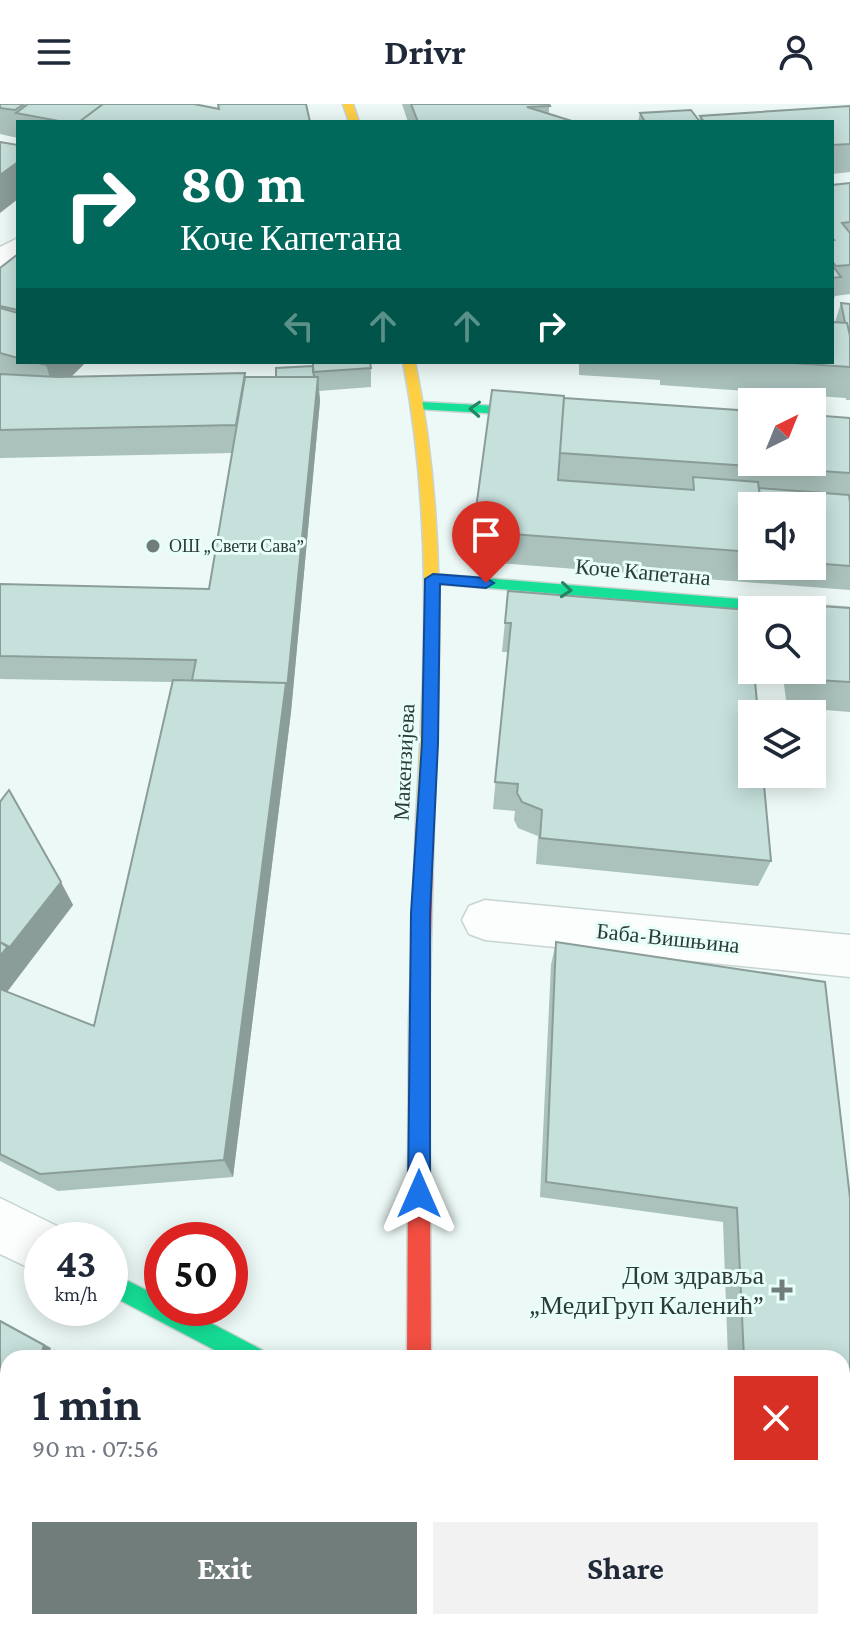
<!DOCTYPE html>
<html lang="en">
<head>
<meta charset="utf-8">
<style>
	:root { --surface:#fff; --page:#f2f2f3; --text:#1f2937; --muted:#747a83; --accent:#707d7a }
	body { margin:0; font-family:"Crimson Pro",serif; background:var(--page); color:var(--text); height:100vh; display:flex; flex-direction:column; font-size:30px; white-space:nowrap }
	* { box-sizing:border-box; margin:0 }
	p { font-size:26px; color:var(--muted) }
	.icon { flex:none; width:44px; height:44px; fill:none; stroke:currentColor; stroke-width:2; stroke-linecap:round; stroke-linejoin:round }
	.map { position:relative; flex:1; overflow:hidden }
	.side { position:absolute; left:0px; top:1246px; width:850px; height:280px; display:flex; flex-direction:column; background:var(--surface); border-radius:24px 24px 0 0; box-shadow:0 4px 20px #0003 }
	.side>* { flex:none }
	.hud { position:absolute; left:16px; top:16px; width:818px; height:244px; border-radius:0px; box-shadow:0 4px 20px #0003; background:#00695c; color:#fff; overflow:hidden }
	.needle { width:52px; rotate:43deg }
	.controls { position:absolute; left:738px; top:284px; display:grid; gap:16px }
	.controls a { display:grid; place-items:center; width:88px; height:88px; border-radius:0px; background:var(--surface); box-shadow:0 4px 20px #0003; font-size:40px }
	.speed { position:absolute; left:24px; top:1118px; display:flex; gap:16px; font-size:40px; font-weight:700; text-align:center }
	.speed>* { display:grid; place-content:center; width:104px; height:104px; border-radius:50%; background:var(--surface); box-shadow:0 4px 20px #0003; line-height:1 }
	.speed small { font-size:20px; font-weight:400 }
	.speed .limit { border:12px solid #d22; background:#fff; color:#111 }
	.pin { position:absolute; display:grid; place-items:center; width:68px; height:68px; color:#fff; margin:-82px -34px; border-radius:50% 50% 50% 0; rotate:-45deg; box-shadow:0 0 8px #0007 }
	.pin .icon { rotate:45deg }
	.me { position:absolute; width:88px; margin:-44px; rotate:0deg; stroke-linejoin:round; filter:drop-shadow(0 0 6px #0008) }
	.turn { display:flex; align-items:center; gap:28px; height:168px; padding:0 32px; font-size:36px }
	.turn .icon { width:104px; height:104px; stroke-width:2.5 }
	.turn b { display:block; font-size:56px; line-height:68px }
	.lanes { display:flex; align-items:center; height:76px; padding:0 32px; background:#0003; justify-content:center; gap:40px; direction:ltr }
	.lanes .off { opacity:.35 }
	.round { display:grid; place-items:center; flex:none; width:84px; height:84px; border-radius:0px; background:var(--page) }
	.headline { display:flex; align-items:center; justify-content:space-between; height:136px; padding:0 32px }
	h1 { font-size:48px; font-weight:700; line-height:60px }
	.primary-button { display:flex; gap:16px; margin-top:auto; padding:16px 32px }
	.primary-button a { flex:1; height:92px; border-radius:0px; background:var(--accent); color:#fff; font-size:32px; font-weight:700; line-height:92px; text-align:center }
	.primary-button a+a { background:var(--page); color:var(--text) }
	header { display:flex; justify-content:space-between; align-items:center; height:104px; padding:0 32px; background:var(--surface); font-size:36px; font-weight:700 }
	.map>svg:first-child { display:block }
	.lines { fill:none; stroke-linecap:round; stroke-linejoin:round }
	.street-casing { stroke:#c8d4d1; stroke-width:3 }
	.fast-casing { stroke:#c8d4d1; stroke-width:3 }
	.slow-casing { stroke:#c8d4d1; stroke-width:3 }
	.jam-casing { stroke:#c8d4d1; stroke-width:3 }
	.street { fill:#fcfefe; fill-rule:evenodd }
	.fast { fill:#16e098; fill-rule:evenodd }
	.slow { fill:#ffcf43; fill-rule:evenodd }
	.jam { fill:#f24e42; fill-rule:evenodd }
	.wall { fill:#aac1bc; fill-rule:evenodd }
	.shaded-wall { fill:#8b9d99 }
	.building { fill:#c6e0db; stroke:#8b9d99; stroke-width:2 }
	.oneway { stroke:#238563 }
	.route { fill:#1a73e8; stroke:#114b97; stroke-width:2 }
	.poi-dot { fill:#707d7a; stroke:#e7fef9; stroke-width:3 }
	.labels { text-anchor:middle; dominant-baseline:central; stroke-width:6; stroke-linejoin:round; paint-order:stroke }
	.far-poi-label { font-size:18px; fill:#2e3a37; stroke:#e7fef9; text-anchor:start }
	.street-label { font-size:22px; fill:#2e3a37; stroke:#e7fef9 }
	.near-poi-label { font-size:26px; fill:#2e3a37; stroke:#e7fef9; text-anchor:end }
</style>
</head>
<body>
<header><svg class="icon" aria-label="menu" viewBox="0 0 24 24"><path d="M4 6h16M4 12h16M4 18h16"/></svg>Drivr<svg class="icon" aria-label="person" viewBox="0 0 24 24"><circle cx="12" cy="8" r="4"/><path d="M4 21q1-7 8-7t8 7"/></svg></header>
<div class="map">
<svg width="850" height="1526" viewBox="0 0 850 1526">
	<rect width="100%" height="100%" fill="#ecf9f6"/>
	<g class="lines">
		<!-- street casing -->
		<g class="street-casing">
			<path id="street" d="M18 134V156L0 165V143Z
				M485 796 850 831V873L485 836 469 830 462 816 469 802Z
				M0 1094 61 1124 66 1136H42V1170L0 1150Z"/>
		</g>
		<!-- fast casing -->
		<g class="fast-casing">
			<path id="fast" d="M421 298 550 305 556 309 550 313 417 305V299Z
				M433 470 850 504V514L812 511V506H752L428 479V471Z
				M110 1168 162 1194V1204H182L262 1246 266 1254H230L110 1191Z
				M413 1518H439V1526H413Z"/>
		</g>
		<!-- slow casing -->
		<g class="slow-casing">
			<path id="slow" d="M343 0H353L359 18H349Z
				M403 258H415C447 412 440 560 434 716L431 721H419L416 716C425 560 433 412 403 258Z"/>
		</g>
		<!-- jam casing -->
		<g class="jam-casing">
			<path id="jam" d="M425 709 431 711 434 716 429 918 431 1254H407L409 918 416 716 419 711Z"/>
		</g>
		<!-- street -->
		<use href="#street" class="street"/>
		<!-- fast -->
		<use href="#fast" class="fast"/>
		<!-- slow -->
		<use href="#slow" class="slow"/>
		<!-- jam -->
		<use href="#jam" class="jam"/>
	</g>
	<!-- wall -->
	<path class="wall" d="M0 0 219 5 310 18H18V34L0 30Z
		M402 0H549V10L575 18H408Z
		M850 2V68L832 70V18H638L640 9 699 18 700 12Z
		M850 79V190L835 192 832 200V81Z
		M18 150V258H86L71 273 245 269V273H276V264H371V283L319 287 320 297 291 608 233 1073 58 1087 0 1057V698L9 686 73 801 7 888 94 922 173 578 0 575V480L209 485 232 349 0 354V164Z
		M841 199 850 200V296H846V294L660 281V276L579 271V258H832L835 218Z
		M118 258H148L119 260Z
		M564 294 850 314V486L472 457 473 427ZM752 402H812V462H752Z
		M508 487 771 757 758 782 536 760 538 732 518 724 514 716 515 707 493 705 508 548H502Z
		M789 500 850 504V608L787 603 782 566H812V506H787Z
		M556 838 825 878 850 1094V1526H575V1518H842V1254H728L723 1118 540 1093 551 861Z"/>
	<!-- shaded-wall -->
	<path class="shaded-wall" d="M18 58V95L0 109V71Z
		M49 258H86L55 289 46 261Z
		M318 273 320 297 291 608 233 1073 224 1056Z
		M61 778 73 801 0 897V852Z
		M0 1216 51 1244 47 1254H40Z
		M8 1348V1371L0 1395V1371Z
		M200 1518H207L205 1526H198Z"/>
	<!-- building -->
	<path class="building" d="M0 0H24L15 6 0 4Z
		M28 0H103L79 18H64L16 9Z
		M103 0H194L219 5 218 0H306L310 18H79Z
		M411 0H549L550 2 527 3 575 18H418Z
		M850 2V40L832 41V18H704L700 12Z
		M691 6 700 18H645L640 9Z
		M0 38 18 41V58L0 71Z
		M850 79V118L842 119 850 129V161L836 162 832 157V136H834L832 133V81Z
		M18 150V206L0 202V164Z
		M832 161 841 173 832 174Z
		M841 199 850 200V232L847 219H845Z
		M0 204 18 209V254L0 249Z
		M832 218 847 219 850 232V263L779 258H832Z
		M34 258H49L46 261Z
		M313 258H370L371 264 313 268Z
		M313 262 314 273H276V264Z
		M245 269 236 321 0 326V270L58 273Z
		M245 273H318L287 585 286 579 192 576 196 556 0 552V480L209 485Z
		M492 286 564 292 558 376 694 386 693 373 758 378 761 402H752V448L473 427Z
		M564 294 752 307V358H812V311L850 314V369L560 349Z
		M759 384 849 391 850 398V462L812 459V402H761Z
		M508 487 749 506 752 539V566H754L758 610H752V670H763L771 757 540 734 542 706 522 698 517 689 518 680 495 678 511 519H505Z
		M789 500 850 504V578L799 575 798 566H812V506H790Z
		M173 576 286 579 224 1056 40 1070 0 1050V885L94 922Z
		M9 686 61 778 9 844 0 838V698Z
		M0 838 8 842 0 852Z
		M556 838 825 878 850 1094V1526H584V1518H842V1254H744L737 1104 546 1078Z
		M0 1217 44 1241 40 1254H8V1348L0 1371Z
		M55 1247 68 1254H53Z
		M8 1395V1506L0 1503V1420Z
		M34 1518H200L198 1526H31Z"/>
	<!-- one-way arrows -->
	<defs><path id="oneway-chevron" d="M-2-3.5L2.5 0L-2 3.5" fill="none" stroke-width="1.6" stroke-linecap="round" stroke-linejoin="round" transform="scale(2)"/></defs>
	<g class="oneway">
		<use href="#oneway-chevron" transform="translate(475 305) rotate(-177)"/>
		<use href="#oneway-chevron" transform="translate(566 486) rotate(5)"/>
	</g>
	<!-- route -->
	<path class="route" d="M433 470 486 474 494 479 486 484 440 480 438 639 430 809V1090L427 1098 419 1101 412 1098 408 1090 411 809 422 639 425 475Z"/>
	<!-- markers -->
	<g class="poi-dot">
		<circle cx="153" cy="442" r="8"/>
		<path d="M778 1174h8v8h8v8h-8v8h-8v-8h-8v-8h8z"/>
	</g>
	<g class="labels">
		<!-- far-poi labels -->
		<g class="far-poi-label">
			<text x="169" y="442">ОШ „Свети Сава”</text>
		</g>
		<!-- street labels -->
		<g class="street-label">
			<text transform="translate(643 468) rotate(5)">Коче Капетана</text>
			<text transform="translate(404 658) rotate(-87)">Макензијева</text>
			<text transform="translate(668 834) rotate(6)">Баба-Вишњина</text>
		</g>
		<!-- near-poi labels -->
		<g class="near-poi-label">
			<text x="764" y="1171">Дом здравља<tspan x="764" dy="30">„МедиГруп Каленић”</tspan></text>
		</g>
	</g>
</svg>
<div class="controls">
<a><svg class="needle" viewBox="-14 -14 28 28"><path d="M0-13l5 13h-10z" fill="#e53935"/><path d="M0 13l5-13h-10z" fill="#747a83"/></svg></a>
<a><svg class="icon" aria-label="sound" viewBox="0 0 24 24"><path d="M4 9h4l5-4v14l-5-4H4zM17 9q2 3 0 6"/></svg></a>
<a><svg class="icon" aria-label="search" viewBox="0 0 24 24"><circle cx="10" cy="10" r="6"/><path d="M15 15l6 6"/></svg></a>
<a><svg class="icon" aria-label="layers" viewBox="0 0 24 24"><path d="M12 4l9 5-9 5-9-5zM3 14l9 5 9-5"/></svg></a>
</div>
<div class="speed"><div>43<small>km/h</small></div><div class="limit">50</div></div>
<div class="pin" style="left:486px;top:479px;background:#d93025"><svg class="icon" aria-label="arrive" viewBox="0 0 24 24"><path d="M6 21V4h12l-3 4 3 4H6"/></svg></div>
<svg class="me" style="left:419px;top:1090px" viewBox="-20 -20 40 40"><path d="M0-17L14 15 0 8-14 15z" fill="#1a73e8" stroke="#fff" stroke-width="4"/></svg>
<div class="hud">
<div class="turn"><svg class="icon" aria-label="right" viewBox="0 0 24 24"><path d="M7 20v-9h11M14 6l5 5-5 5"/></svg><div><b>80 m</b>Коче Капетана</div></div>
<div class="lanes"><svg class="icon off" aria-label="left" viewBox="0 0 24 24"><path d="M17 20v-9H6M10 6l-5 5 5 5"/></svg><svg class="icon off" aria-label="ahead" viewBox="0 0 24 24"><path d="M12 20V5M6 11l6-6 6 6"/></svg><svg class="icon off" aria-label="ahead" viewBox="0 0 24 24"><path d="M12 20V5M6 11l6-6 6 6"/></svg><svg class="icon" aria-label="right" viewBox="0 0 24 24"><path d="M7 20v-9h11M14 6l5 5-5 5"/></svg></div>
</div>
<section class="side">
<div class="headline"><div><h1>1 min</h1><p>90 m · 07:56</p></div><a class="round" style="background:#d93025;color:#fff"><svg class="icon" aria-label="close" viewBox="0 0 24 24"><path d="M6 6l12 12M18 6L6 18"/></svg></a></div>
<div class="primary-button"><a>Exit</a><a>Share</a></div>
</section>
</div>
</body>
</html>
